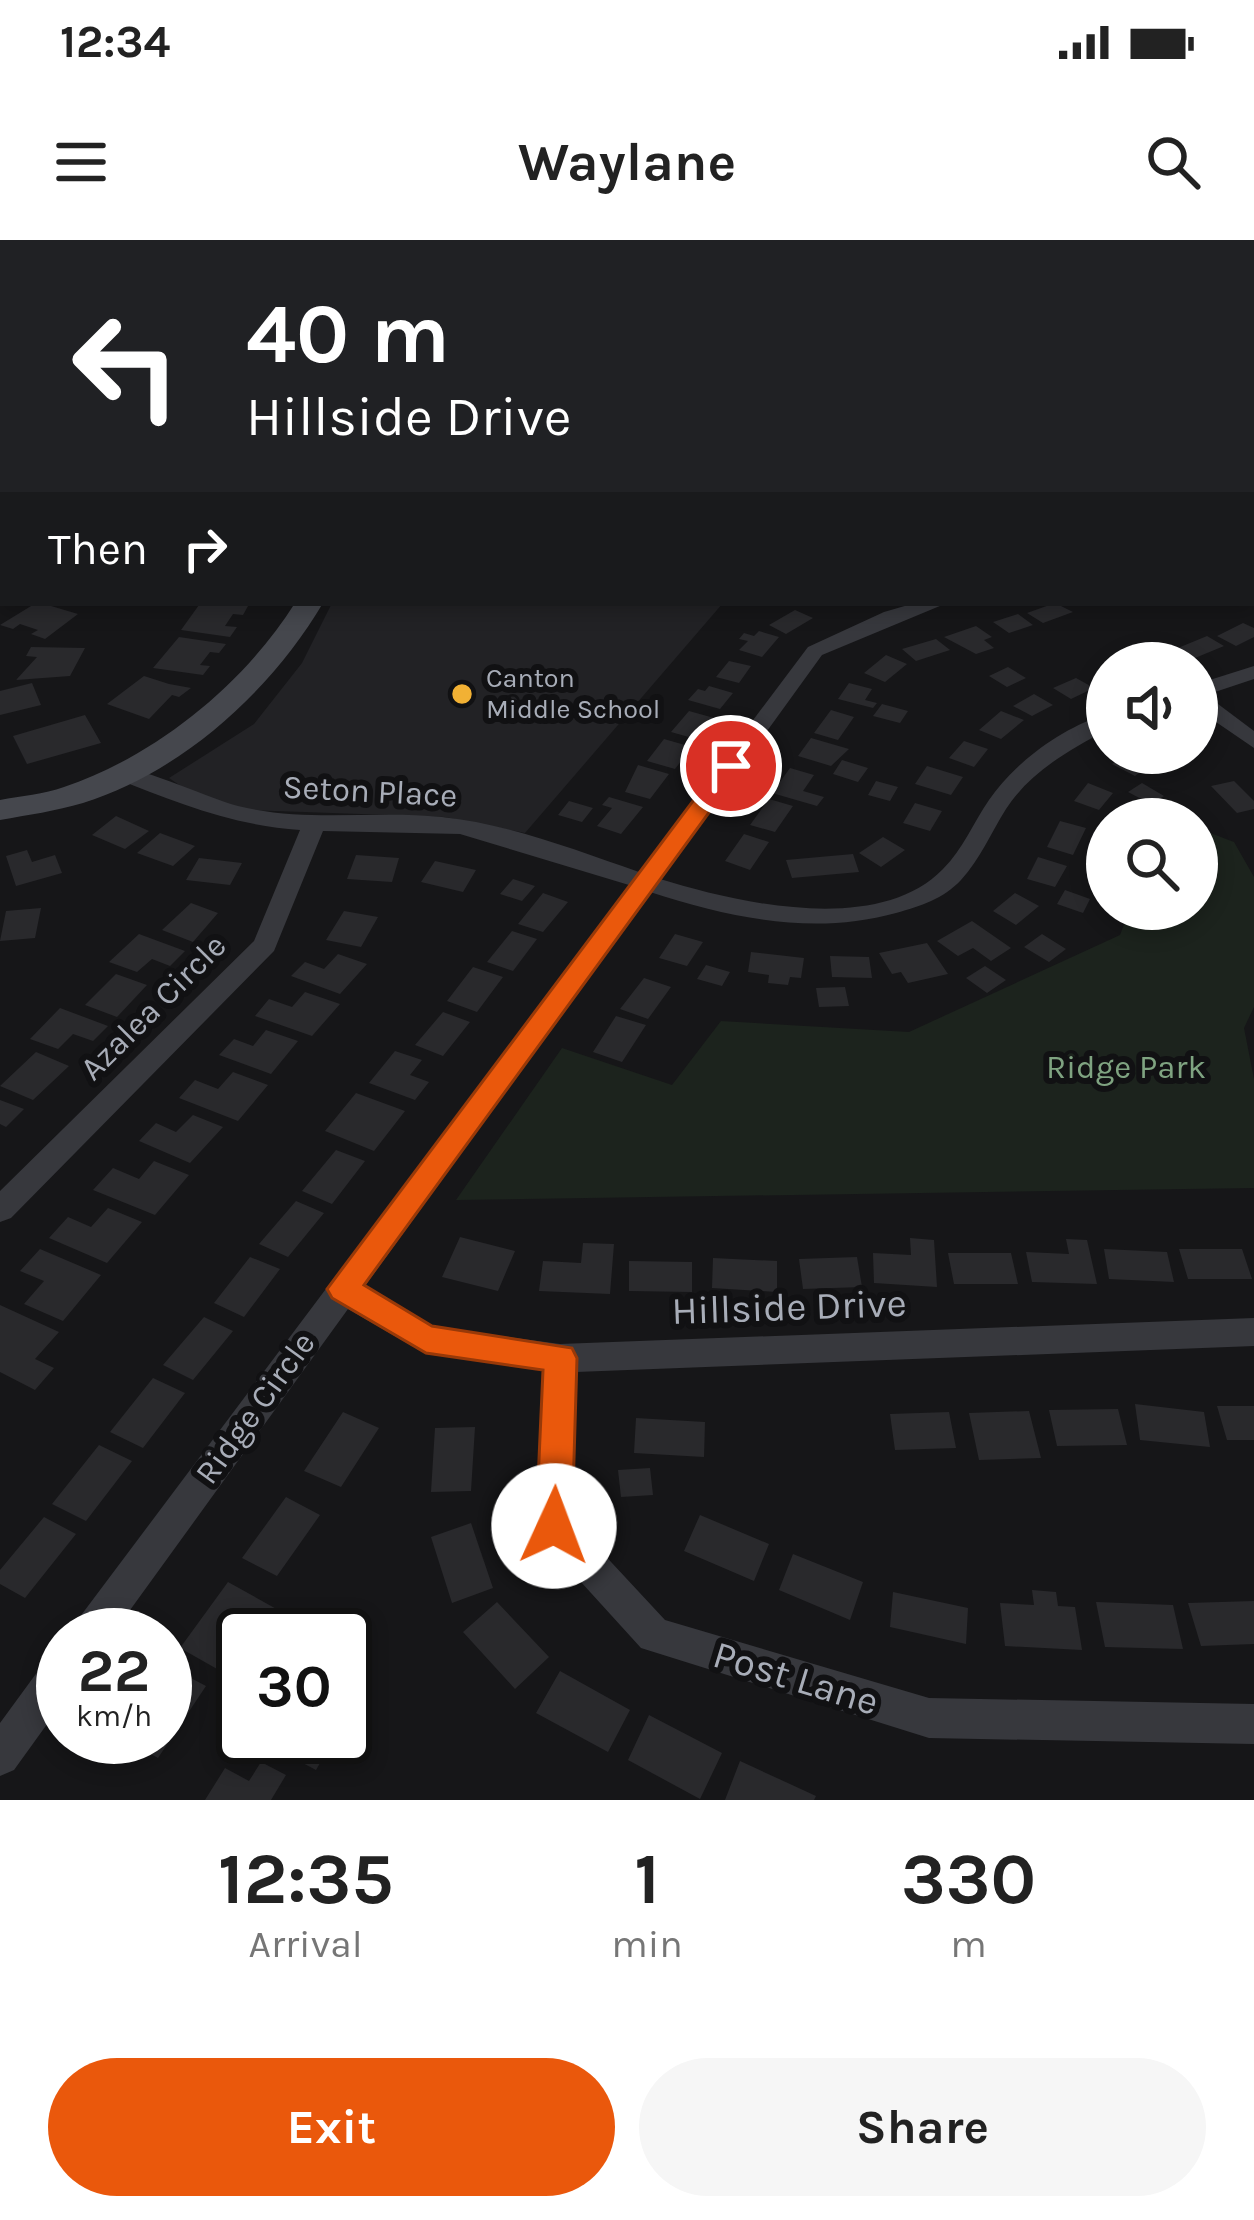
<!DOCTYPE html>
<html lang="en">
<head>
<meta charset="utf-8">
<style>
	:root { --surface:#fff; --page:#f6f6f6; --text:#222; --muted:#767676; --accent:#ea580c }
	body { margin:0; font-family:Karla,sans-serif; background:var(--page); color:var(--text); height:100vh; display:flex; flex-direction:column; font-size:45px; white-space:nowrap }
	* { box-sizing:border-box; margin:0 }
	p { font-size:39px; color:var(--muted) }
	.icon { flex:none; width:66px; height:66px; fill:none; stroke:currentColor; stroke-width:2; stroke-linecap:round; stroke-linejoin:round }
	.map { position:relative; height:1560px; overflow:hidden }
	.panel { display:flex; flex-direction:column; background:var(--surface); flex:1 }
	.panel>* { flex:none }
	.banner { position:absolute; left:0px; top:0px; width:1254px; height:366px; box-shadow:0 6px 18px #0003; background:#202124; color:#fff; overflow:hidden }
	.controls { position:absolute; left:1086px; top:402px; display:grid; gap:24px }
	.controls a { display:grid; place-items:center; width:132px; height:132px; border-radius:50%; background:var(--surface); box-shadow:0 6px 18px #0003; font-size:60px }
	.speed { position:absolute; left:36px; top:1368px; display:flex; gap:24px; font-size:60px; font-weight:700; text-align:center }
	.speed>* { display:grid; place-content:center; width:156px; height:156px; border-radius:50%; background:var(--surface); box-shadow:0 6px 18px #0003; line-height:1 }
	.speed small { font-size:30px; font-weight:400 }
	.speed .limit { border:6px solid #111; border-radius:18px; background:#fff; color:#111 }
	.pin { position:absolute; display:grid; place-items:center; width:102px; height:102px; color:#fff; margin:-51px; border:6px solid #fff; border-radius:50%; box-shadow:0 3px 12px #0007 }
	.me { position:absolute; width:132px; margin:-66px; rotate:2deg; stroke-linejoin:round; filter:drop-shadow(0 0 9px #0008) }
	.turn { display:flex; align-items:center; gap:42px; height:252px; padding:0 48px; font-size:54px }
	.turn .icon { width:156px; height:156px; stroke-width:2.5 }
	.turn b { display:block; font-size:84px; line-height:102px }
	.then { display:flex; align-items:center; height:114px; padding:0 48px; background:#0003; gap:24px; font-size:45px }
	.eta { display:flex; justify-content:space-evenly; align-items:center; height:204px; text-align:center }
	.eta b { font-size:72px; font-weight:700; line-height:84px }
	.action { display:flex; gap:24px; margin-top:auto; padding:24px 48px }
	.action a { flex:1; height:138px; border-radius:72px; background:var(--accent); color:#fff; font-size:48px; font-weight:700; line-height:138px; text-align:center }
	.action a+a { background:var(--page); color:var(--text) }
	.status { display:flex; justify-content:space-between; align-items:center; height:84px; padding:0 60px; background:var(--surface); direction:ltr }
	.status svg { height:33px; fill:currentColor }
	header { display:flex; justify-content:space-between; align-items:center; height:156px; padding:0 48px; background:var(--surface); font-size:54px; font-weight:700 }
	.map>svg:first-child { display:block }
	.built { fill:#222225 }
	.green { fill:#1c231d }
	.building { fill:#29292c }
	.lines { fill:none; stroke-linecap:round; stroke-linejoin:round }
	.street { fill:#37383d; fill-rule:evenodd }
	.secondary { fill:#45474d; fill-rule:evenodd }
	.route { fill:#ea580c; stroke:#983908; stroke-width:3 }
	.poi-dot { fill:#f2b134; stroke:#111113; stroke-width:4.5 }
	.labels { text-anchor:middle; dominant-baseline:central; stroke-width:12; stroke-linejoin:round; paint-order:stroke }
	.far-poi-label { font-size:27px; fill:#a8adb8; stroke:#111113; text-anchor:start }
	.street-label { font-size:33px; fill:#a8adb8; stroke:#111113 }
	.park-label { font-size:33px; fill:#7fa381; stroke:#111113 }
	.near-street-label { font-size:39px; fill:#a8adb8; stroke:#111113 }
</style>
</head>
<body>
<div class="status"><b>12:34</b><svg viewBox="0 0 49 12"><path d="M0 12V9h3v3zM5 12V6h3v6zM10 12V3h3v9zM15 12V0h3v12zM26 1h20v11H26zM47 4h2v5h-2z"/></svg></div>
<header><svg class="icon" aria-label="menu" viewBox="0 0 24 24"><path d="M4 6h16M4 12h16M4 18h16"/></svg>Waylane<svg class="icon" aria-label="search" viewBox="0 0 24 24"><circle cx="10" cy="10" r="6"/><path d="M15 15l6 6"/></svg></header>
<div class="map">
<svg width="1254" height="1560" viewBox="0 0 1254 1560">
	<rect width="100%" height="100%" fill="#161618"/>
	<!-- built -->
	<path class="built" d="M332 363H723L525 593 445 577 247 570 191 553 169 538 254 484 302 423Z"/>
	<!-- green -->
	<path class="green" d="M1197 588 1234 602 1254 637V767L1244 788 1254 839V948L456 960 562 808 672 845 721 781 909 792 1120 695 1130 669H1197Z"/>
	<!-- building -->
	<path class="building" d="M36 363H41L78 374 45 399 31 394 38 390 20 384 13 389 0 385Z
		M1055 363 1073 372 1043 383 1027 373Z
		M229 364 248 366 243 375 233 374 225 386 237 387 230 397 181 390 199 365Z
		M795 370 813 378 786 394 769 385Z
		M1018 374 1033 385 1009 393 993 382Z
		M1243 383 1254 388V397L1236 406 1217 396Z
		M976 386 992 397 984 400 994 408 976 414 944 397Z
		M759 391 779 397 762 417 739 410 748 401 739 399 744 393 754 396Z
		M1207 396 1224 406 1195 418 1178 408Z
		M179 397 226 404 219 413 210 412 200 425 210 426 203 435 153 428Z
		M936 399 950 410 916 421 902 409Z
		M1141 406 1150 413 1166 407 1184 420 1141 423 1124 411Z
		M31 407 85 408 70 436 16 440 37 417 26 416Z
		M886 415 907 424 885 442 864 433Z
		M729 421 751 426 739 443 716 437Z
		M1008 427 1026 438 1007 447 989 436Z
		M144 436 169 444 191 448 179 457 172 455 149 479 107 464Z
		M1076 438 1094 448 1071 459 1053 448Z
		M32 443 41 465 0 475V451Z
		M849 443 872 449 865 460 877 463 873 468 838 459Z
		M709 446 733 453 720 469 688 460 698 449 705 451Z
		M1034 454 1053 465 1032 476 1013 466Z
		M882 464 908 471 900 483 873 476Z
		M831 470 854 477 838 500 814 493Z
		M689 471 714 478 696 499 671 492Z
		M1001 471 1024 480 1001 499 979 490Z
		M85 475 101 503 27 524 13 496Z
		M811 498 849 509 831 526 798 516Z
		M664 499 692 507 675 529 647 521Z
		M964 501 988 509 974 527 949 518Z
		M1127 513H1138L1154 521 1135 536 1112 524Z
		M842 520 868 528 858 542 833 534Z
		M638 525 669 534 650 559 625 552Z
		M927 526 963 537 951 555 915 544Z
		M790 528 814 535 803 551 824 557 817 566 772 553Z
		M876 541 898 547 890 561 868 555Z
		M1234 541 1254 561V569L1237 573 1211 546Z
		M1088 543 1113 553 1099 570 1074 561Z
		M1142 543 1164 556 1151 564 1128 552Z
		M609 557 643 567 621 594 597 586 612 568 602 565Z
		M769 559 793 566 775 592 750 585Z
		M569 561 593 568 582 582 558 575Z
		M915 563 942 571 930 591 903 583Z
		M116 576 149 591 125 609 92 595Z
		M1060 581 1086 588 1073 615 1047 607Z
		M160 593 195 606 173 626 137 613Z
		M744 594 769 602 750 630 725 621Z
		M883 597 905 610 881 627 859 613Z
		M27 610 32 622 55 615 62 633 16 646 6 616Z
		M853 614 859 632 792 638 786 620Z
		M356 615 399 618 392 642 347 639Z
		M1038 617 1067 626 1055 647 1027 639Z
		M199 618 242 623 230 645 186 640Z
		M435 621 476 630 463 652 421 642Z
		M513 639 535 646 522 661 500 654Z
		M1065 650 1090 659 1083 673 1057 664Z
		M543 653 568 662 543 692 518 684Z
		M1015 653 1039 666 1016 685 993 671Z
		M191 663 218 673 193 702 162 690Z
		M41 668 35 698 0 701 6 671Z
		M344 671 378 677 361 707 326 700Z
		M972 681 1011 708 991 721 973 708 958 716 937 701Z
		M512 691 537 699 513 731 487 722Z
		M139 694 185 711 170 726 152 719 137 732 109 722Z
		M675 694 703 702 687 726 659 718Z
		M1042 694 1066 709 1049 722 1024 707Z
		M927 703 948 734 908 743 901 732 892 734 879 713Z
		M751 712 804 718 801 738 790 737 788 745 768 743 769 735 748 732Z
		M338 714 367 724 340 754 291 736 305 722 324 729Z
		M830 716 869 717 872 738 832 737Z
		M706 725 730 732 722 746 697 739Z
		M985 726 1006 740 987 753 966 738Z
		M473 727 503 737 477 772 447 761Z
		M116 734 147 745 117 777 85 765Z
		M644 738 671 747 648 779 620 769Z
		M845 747 849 766 819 767 816 748Z
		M305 752 340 764 312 796 255 776 269 759 292 767Z
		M60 768 108 786 93 801 73 794 58 809 30 799Z
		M443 772 470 782 443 816 415 805Z
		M616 776 646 785 622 822 593 812Z
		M266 790 298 801 271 834 219 815 234 799 253 806Z
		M395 811 422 820 410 835 429 842 415 860 369 843Z
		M36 812 69 826 33 860 0 846Z
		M233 832 268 845 238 881 179 858 195 840 218 849Z
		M356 853 405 871 374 911 325 891Z
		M0 860 24 869 6 887 0 884Z
		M193 875 223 887 190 923 139 901 156 883 176 892Z
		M336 910 365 921 332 964 302 951Z
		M154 921 189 935 155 975 93 950 113 928 139 939Z
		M296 961 324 973 288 1017 259 1004Z
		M108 968 142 982 107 1023 49 998 68 977 91 987Z
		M460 997 515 1011 498 1051 442 1037Z
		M910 998 934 1000 937 1047 874 1043 873 1013 911 1015Z
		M1066 999 1087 1000 1097 1044 1032 1042 1026 1012 1069 1014Z
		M583 1003 614 1004 610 1054 539 1051 543 1021 581 1023Z
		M40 1009 101 1035 63 1081 24 1064 44 1041 20 1031Z
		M1104 1009 1167 1012 1174 1042 1109 1039Z
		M1179 1009H1242L1252 1039H1188Z
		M948 1013H1011L1018 1044H954Z
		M250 1017 280 1029 244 1077 214 1063Z
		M857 1017 862 1047 803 1049 799 1019Z
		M713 1018 777 1021V1052L712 1048Z
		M629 1021 692 1022V1052L629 1051Z
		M0 1065 59 1092 35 1119 54 1128 35 1150 0 1132Z
		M204 1077 233 1091 193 1140 163 1125Z
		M153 1138 185 1153 143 1208 110 1192Z
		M1135 1164 1204 1172 1210 1207 1140 1200Z
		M1217 1166H1254V1200H1227Z
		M1118 1169 1127 1205 1057 1206 1049 1170Z
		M1029 1171 1041 1218 979 1220 969 1173Z
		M343 1172 379 1188 341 1247 304 1231Z
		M949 1172 956 1208 895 1210 890 1174Z
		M636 1178 705 1182 704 1217 634 1213Z
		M475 1187 471 1251 431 1252 435 1188Z
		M99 1205 132 1221 86 1281 52 1264Z
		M650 1228 653 1255 621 1257 618 1230Z
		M286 1257 320 1275 277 1336 242 1318Z
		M700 1275 769 1304 754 1341 684 1311Z
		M44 1277 76 1294 25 1358 0 1344V1330Z
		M471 1283 493 1348 452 1363 431 1297Z
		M793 1314 863 1342 850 1380 779 1350Z
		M228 1342 280 1371 263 1395H243V1423L233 1438 180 1408Z
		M1032 1350 1056 1352 1058 1366 1075 1367 1082 1410 1005 1406 1000 1363 1034 1365Z
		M893 1352 968 1368 966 1404 890 1387Z
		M1254 1361V1404L1201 1406 1188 1363Z
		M497 1362 549 1417 515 1449 463 1392Z
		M1096 1362 1173 1365 1183 1409 1105 1407Z
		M168 1426 206 1446 158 1518 120 1497H165Z
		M560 1431 630 1470 608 1512 536 1473Z
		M649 1475 722 1513 700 1559 628 1520Z
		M291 1497H335L316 1530 282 1512Z
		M740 1521 816 1556 814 1560H725Z
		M261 1522 286 1535 271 1560H205L225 1528 249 1541Z"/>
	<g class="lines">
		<!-- street -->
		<path class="street" d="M64 0H83L86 3H61Z
			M267 0H294L297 3H270Z
			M664 0H683L685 3H666Z
			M1214 0H1229L1212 3Z
			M1251 151 1254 152V163L1251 162Z
			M0 264H3V275H0Z
			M915 363H947L822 415 660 639C738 663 878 696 943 629 963 609 973 583 989 560 1015 522 1063 487 1107 474V490C1069 510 1030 532 1006 569 991 593 980 619 961 640 943 659 921 666 896 673 813 696 731 678 650 652L365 1046 432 1087 560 1104 1254 1078V1106L576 1132 572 1280 665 1380 929 1458 1254 1464V1504L929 1498 641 1408 541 1298 536 1286 543 1130 426 1114 348 1069 112 1395H70L76 1382 629 645 460 594 323 591 274 711 11 978 0 982V951L254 701 300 590C235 586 174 562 115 538V528C137 524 210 559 238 566 306 583 373 570 442 577 509 584 575 610 639 632L808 407 884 372Z
			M1254 426V439L1206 455 1254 491V508L1197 469V444Z
			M63 1411V1462L14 1530 0 1536V1483L49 1416Z"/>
		<!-- secondary -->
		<path class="secondary" d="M718 0H745L716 3Z
			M295 363H323C271 451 182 532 83 563 56 571 28 575 0 580V560C21 556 44 554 64 547 156 516 244 444 295 363Z"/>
	</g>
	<!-- route -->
	<path class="route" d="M731 519 743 526 364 1045 432 1086 572 1108 577 1118 572 1286 567 1297 554 1302 541 1297 536 1286 543 1130 426 1113 332 1058 327 1049 723 521Z"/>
	<!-- markers -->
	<circle class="poi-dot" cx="462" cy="454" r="12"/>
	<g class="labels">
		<!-- far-poi labels -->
		<g class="far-poi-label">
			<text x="486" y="438">Canton<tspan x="486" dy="31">Middle School</tspan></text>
		</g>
		<!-- street labels -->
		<g class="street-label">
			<text transform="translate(370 551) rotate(3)">Seton Place</text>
			<text transform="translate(153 767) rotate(-45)">Azalea Circle</text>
			<text transform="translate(255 1168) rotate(-54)">Ridge Circle</text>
		</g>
		<!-- park labels -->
		<g class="park-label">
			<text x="1126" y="827">Ridge Park</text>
		</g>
		<!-- near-street labels -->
		<g class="near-street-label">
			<text transform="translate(789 1067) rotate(-2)">Hillside Drive</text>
			<text transform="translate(796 1438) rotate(17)">Post Lane</text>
		</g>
	</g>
</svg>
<div class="controls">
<a><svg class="icon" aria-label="sound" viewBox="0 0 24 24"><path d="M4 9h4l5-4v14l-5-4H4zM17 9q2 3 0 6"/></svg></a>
<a><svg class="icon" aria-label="search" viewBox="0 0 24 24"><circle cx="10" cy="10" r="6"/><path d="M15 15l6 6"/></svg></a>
</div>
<div class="speed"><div>22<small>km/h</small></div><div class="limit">30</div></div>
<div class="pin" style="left:731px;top:526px;background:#d93025"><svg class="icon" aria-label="arrive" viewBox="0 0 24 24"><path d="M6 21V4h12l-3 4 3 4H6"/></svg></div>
<svg class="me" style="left:554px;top:1286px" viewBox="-20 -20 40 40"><circle r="19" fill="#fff"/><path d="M0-13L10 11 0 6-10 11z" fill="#ea580c"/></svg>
<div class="banner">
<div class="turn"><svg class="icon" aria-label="left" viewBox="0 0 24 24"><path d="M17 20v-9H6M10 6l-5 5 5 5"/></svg><div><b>40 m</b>Hillside Drive</div></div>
<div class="then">Then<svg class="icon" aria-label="right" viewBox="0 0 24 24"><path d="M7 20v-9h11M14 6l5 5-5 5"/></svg></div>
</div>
</div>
<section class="panel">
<div class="eta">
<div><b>12:35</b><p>Arrival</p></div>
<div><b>1</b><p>min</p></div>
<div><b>330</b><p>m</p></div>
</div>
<div class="action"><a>Exit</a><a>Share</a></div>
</section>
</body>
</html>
